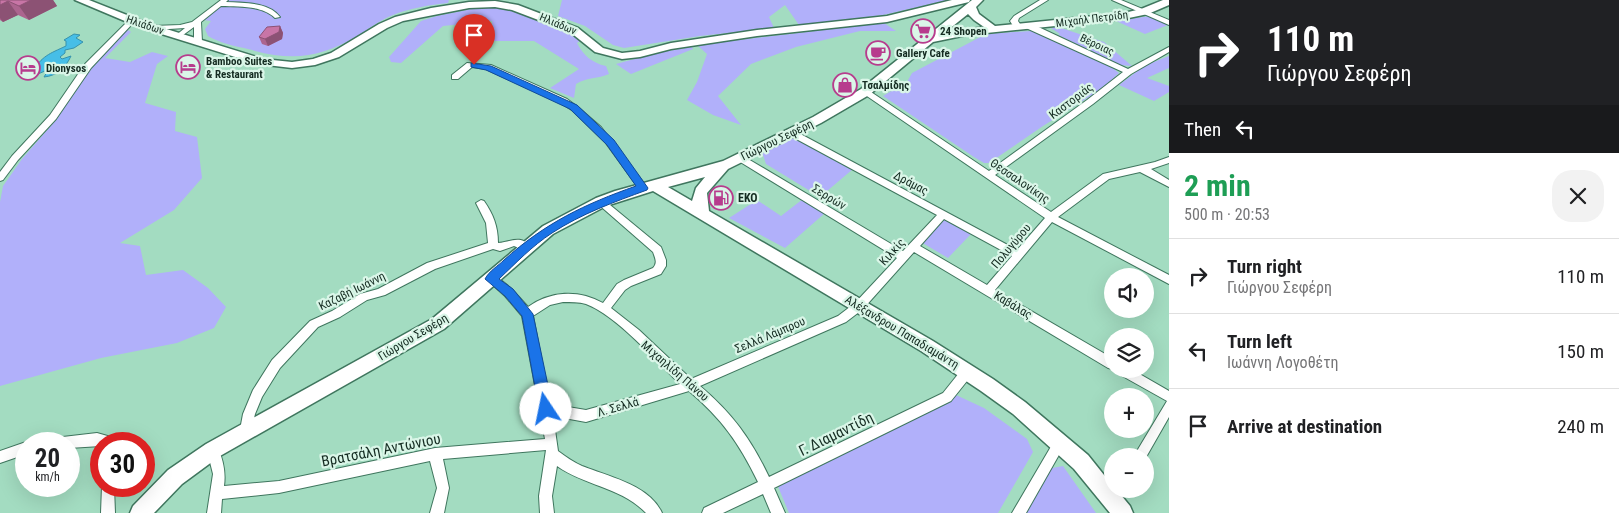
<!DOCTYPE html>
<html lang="en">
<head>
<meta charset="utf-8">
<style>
	:root { --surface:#fff; --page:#f2f2f2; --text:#202124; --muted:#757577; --line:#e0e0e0 }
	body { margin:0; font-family:"Roboto Condensed",sans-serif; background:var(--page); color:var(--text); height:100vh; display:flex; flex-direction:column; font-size:19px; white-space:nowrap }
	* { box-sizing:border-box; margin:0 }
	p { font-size:16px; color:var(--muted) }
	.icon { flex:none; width:28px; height:28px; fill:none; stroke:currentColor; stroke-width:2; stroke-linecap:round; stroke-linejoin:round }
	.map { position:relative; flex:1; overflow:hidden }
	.details { display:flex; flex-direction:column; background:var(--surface); width:450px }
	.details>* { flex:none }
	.guide { background:#202124; color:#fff; overflow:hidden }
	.fabs { position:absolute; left:1104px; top:268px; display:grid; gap:10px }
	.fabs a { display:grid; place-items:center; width:50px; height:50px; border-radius:50%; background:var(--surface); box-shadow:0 5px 20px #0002; font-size:25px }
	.speed { position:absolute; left:15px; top:432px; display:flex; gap:10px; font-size:25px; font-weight:700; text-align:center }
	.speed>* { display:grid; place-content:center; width:65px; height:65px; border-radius:50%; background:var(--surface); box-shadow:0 5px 20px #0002; line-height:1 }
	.speed small { font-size:12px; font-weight:400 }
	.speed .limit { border:8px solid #d22; background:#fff; color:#111 }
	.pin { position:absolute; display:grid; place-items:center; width:42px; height:42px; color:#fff; margin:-51px -21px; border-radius:50% 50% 50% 0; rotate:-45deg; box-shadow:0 0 5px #0007 }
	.pin .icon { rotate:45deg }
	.me { position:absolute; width:55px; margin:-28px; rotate:349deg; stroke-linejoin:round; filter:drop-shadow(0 0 4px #0008) }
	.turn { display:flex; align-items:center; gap:18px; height:105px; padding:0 15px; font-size:22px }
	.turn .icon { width:65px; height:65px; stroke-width:2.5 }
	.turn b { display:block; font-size:35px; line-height:42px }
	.then { display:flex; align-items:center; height:48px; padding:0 15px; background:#0003; gap:10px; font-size:19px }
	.round { display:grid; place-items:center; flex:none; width:52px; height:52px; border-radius:20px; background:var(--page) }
	.overview { display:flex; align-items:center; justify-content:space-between; height:85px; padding:0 15px }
	h1 { font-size:30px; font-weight:700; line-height:38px; color:#1e9e55 }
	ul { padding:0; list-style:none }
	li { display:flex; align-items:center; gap:15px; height:75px; padding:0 15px; border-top:1px solid var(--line) }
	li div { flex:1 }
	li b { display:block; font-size:19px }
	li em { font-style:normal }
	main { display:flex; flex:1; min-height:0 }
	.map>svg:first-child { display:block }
	.green { fill:#b1b0fa }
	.water { fill:#46bee7; stroke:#3792ac }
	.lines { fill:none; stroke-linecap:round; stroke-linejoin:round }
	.street-casing { stroke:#3f765e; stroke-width:2 }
	.secondary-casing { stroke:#3f765e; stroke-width:3 }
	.street { fill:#fff; fill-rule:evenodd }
	.secondary { fill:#fff; fill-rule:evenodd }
	.wall { fill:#ac658f }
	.shaded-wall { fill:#8c5274 }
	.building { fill:#c875a6; stroke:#8c5274 }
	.route { fill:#1a73e8; stroke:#114b97 }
	.labels { text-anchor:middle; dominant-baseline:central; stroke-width:4.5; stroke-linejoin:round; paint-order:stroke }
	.far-street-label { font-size:11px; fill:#142b21; stroke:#daf6e8 }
	.far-poi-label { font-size:11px; font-weight:bold; fill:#142b21; stroke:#daf6e8; text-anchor:start }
	.street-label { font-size:12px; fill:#142b21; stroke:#daf6e8 }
	.poi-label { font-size:12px; font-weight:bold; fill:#142b21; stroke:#daf6e8; text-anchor:start }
	.near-street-label { font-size:15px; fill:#142b21; stroke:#daf6e8 }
</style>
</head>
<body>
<main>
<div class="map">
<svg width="1169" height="513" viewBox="0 0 1169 513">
	<rect width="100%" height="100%" fill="#a3dcc1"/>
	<!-- green -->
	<path class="green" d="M228 0H449L448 3C430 5 410 8 393 15 380 20 369 29 357 36 319 59 290 61 248 49 234 46 220 43 208 36L205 29 211 21 204 20Z
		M562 0H948L883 15 799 25 785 5 769 17 774 28 700 36 624 48 613 45 585 26 558 16Z
		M482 7C506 7 524 15 546 23 560 28 570 30 581 40L577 43C583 55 592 63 606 66L609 74C598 79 587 77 576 84L574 98 550 88 579 69 534 41H493L492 21 443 26 401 63 391 62 389 57 421 21 437 16Z
		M1150 16 1168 25 1145 34 1116 21Z
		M884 23 896 31H860L796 47 751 64 718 96 741 125 713 115 687 100 697 82 707 54 697 45Z
		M123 27 131 32 105 58 130 62 152 52 168 56 157 64 145 103 176 112 175 131 197 137 202 178 174 210 120 243 140 246 146 275 183 270 208 288 226 307 214 328 177 343 101 358 0 386V202L3 186 22 159 56 120 87 67Z
		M1058 27 1104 42 1132 66 1120 65 1058 35 1060 34 1051 28Z
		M1031 31 1043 33 1110 66 1119 73 1103 88 1043 126 989 163H984L974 157 883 96 907 82 912 73 986 34Z
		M692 47 693 49 631 74 616 64 657 53Z
		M1169 56V68L1147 78 1169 86V92L1154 101 1119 85 1144 66Z
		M792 136 853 169 820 197 766 164 762 152Z
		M803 199 825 213 785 248 729 218 757 200 781 216Z
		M944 218 971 234 948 258 921 242Z
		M956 395 984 408 1027 439 1033 452 998 513H789L777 484Z
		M1063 466 1096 513H1025L1047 469Z"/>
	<!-- water -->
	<path class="water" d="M74 34 80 35 76 38 83 42 74 48 65 50V53L60 57 62 59 71 56C66 67 57 76 44 77L47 72 45 71 33 76 25 77 27 73H31C43 55 49 54 66 46V41L64 40Z"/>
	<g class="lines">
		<!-- street casing -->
		<g class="street-casing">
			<path id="street" d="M221 0H228L226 2C244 3 269 2 280 17L275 18C262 5 238 7 221 6L201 22 202 42 198 44 194 42V27L179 38 175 36 185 28 153 30 149 28 153 26 180 25 192 22Z
				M1040 0H1048L1019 18 1018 21 1022 27 1015 29 1010 21 1014 16Z
				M1112 0H1121L1169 20V25Z
				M129 20 135 21 91 68 56 119 18 160 3 180 0 181V172L12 156 50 115 85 64Z
				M1026 24H1032L1128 69 1169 47V52L1131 74 1093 104 995 175 1051 212 1103 174 1155 162 1169 157V163L1151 169 1169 180V187L1140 172 1109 179 1058 217 1169 275V284L1052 222 995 290 1112 358 1113 369 1108 368 914 252 863 309 846 322 700 386C732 413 751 439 769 477L943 393 963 368 967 367 971 368 973 372 971 376 951 401 774 488 785 513H771L763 494 723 513H702L704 508 758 482C739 443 722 419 689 391L586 422 553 416 558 451C566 457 573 462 582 466 607 476 650 485 662 513H646C621 487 585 486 557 466L552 496 554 513H540L539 496 546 450 443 459 449 488 444 513H430L437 488 430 461 279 493 222 499 221 513H207L213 474 207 450 209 446 213 444 217 446C223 459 226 472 224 486L279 481 435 448 545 439 522 316 505 296 486 279 487 276C500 273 520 298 528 307 550 291 578 289 603 303L617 284 624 280 653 268C658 263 655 258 653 252L598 204 596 202 598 200H604L661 247 666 260V266L661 274 631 286 625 290 611 308 639 330 691 379 838 316 855 303 897 258 737 160 736 158 737 156H743L903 251 937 215 787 134V130H793L1017 250 1045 218 861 92 865 90H868L989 171 1087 100 1123 72 1026 28ZM944 219 1012 256 987 285 920 246ZM563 302C571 302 579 302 586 304 616 315 656 361 680 384L586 410 550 404 533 316 550 305Z
				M467 63 491 65 567 99 579 108 601 127 646 186 648 188 646 190H640L605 142 573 111 561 103 486 69 472 67 458 79H452V75Z
				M481 200 484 201C493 214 498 226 498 243 511 242 520 234 531 247L529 250 526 251 514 246 500 251 493 249 435 269 385 295 367 300 340 317 318 327 280 368 262 397 255 414 250 434 246 436 242 434 240 430 243 414 253 390 272 360 310 321 332 311 360 294 378 289 427 263 488 243 486 223 476 203Z
				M1115 369H1131L1169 391V417L1145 459V456H1134L1167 401 1117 373Z
				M97 433 111 437 114 444H101V446L69 448V444H48L50 440 54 438Z
				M1060 436 1064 438 1066 442 1064 446 1026 513H1012L1056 438Z
				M26 442 30 444H26V454L0 463V451Z
				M102 486H114L115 513H101Z"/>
		</g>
		<!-- secondary casing -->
		<g class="secondary-casing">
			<path id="secondary" d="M75 0H89L147 23 263 59 292 62 313 59 331 53 379 24 395 17 431 8 469 2 495 1 518 5 578 28 603 48 622 53 640 51 671 43 757 30 887 16 952 0H970L969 2 887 22 757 36 671 49 640 57 622 59 595 52 570 32 512 10 495 7 469 8 403 21 387 28 339 57 315 65 292 68 258 64 139 27Z
				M972 0H983L976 7 979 14 995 26 1124 13 1141 9 1163 0H1169V5L1148 14 1124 19 967 35 933 42 869 95 821 123 728 169 707 193 709 211 933 341 993 379 1025 402 1088 455 1112 485V489H1116L1130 506 1133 513H1110L1074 469 1013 414 981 391 921 351 653 191 606 206 553 234 444 329 220 456 182 484 154 513H130L133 506 168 470 206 444 432 319 543 226 596 198 615 191 723 161 813 117 861 89ZM968 14 974 20 984 27 943 34ZM705 177 696 188 692 201 668 187Z"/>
		</g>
		<!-- street -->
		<use href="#street" class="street"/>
		<!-- secondary -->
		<use href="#secondary" class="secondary"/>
	</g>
	<!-- wall -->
	<path class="wall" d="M0 0H53L57 6 29 20 18 15 3 22 0 20Z
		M280 26 283 33 282 39 268 46 262 44 259 37Z"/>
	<!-- shaded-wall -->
	<path class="shaded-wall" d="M31 0H53L57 6 29 20 19 6Z
		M8 1 18 15 3 22 0 18V5Z
		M280 26 283 33 282 39 268 46 265 39Z"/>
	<!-- building -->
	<path class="building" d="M0 0H31L19 6 8 1 0 5Z
		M280 26 279 32 265 39 259 37 267 27Z"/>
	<!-- route -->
	<path class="route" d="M471 63 491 66 577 105 614 140 648 188 647 190C614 202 581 214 552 233 532 246 516 263 499 279L513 289 533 314 553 409 551 413 546 415 541 413 539 409 522 316 505 296 485 279C489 271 498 266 504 260 545 223 585 204 636 186L607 145 570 109 486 70 471 67Z"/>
	<!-- icons -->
	<defs>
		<g id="supermarket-ring" transform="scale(1.25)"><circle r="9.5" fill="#daf6e8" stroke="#b73c8d" stroke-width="1.5"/><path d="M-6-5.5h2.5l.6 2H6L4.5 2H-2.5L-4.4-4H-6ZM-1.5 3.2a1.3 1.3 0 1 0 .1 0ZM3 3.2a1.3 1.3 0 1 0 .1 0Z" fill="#b73c8d"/></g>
		<g id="cafe-ring" transform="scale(1.25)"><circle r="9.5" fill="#daf6e8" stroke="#b73c8d" stroke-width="1.5"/><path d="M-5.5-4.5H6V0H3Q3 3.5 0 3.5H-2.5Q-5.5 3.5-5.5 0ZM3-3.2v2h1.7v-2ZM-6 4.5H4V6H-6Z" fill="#b73c8d"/></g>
		<g id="hotel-ring" transform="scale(1.25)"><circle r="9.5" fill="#daf6e8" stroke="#b73c8d" stroke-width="1.5"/><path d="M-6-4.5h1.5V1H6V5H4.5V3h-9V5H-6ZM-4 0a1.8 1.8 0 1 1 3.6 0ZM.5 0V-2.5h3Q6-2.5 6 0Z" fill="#b73c8d"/></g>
		<g id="shop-ring" transform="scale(1.25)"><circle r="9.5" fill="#daf6e8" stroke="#b73c8d" stroke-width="1.5"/><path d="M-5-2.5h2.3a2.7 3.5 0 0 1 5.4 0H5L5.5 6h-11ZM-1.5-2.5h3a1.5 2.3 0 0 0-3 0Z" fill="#b73c8d"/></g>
		<g id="fuel-ring" transform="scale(1.25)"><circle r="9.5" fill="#daf6e8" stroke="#b73c8d" stroke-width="1.5"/><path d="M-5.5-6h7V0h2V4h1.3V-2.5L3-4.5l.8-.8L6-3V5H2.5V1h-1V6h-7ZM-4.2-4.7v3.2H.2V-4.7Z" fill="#b73c8d"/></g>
	</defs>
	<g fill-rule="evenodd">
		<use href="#supermarket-ring" x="923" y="31"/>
		<use href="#cafe-ring" x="878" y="53"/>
		<use href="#hotel-ring" x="188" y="67"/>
		<use href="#hotel-ring" x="28" y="68"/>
		<use href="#shop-ring" x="845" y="85"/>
		<use href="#fuel-ring" x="721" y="198"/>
	</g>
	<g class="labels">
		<!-- far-street labels -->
		<g class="far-street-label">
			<text transform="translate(1092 19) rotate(-7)">Μιχαήλ Πετρίδη</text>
			<text transform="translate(558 24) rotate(23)">Ηλιάδων</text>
			<text transform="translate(145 25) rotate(19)">Ηλιάδων</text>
			<text transform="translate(1097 45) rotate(25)">Βέροιας</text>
		</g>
		<!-- far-poi labels -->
		<g class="far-poi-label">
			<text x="940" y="31">24 Shopen</text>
			<text x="896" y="53">Gallery Cafe</text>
			<text x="206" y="61">Bamboo Suites<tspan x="206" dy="13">&amp; Restaurant</tspan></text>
			<text x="46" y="68">Dionysos</text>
			<text x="862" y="85">Τσαλμίδης</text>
		</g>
		<!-- street labels -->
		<g class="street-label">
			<text transform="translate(1071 101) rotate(-37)">Καστοριάς</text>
			<text transform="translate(777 140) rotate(-26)">Γιώργου Σεφέρη</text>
			<text transform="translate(1020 181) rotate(34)">Θεσσαλονίκης</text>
			<text transform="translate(911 183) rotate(28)">Δράμας</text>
			<text transform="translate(829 197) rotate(31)">Σερρών</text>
			<text transform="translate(1011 246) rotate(-50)">Πολυγύρου</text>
			<text transform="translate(892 252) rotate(-48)">Κιλκίς</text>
			<text transform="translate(352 291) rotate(-26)">Καζαβή Ιωάννη</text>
			<text transform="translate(1013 305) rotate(31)">Καβάλας</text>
			<text transform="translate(902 332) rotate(31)">Αλέξανδρου Παπαδιαμάντη</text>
			<text transform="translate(770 335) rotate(-23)">Σελλά Λάμπρου</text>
			<text transform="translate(413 337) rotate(-31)">Γιώργου Σεφέρη</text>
			<text transform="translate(675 371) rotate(41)">Μιχαηλίδη Πάνου</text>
			<text transform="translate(618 407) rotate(-16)">Λ. Σελλά</text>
		</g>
		<!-- poi labels -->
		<g class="poi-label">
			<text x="738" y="198">EKO</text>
		</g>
		<!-- near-street labels -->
		<g class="near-street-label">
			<text transform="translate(836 434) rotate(-26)">Γ. Διαμαντίδη</text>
			<text transform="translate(381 450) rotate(-11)">Βρατσάλη Αντώνιου</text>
		</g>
	</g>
</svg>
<div class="fabs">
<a><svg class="icon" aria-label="sound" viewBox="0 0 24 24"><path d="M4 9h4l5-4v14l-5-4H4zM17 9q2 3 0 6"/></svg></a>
<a><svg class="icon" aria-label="layers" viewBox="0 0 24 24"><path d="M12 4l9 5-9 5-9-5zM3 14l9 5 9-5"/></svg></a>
<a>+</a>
<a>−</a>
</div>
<div class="speed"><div>20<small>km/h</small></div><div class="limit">30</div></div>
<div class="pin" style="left:474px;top:65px;background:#d93025"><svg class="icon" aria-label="arrive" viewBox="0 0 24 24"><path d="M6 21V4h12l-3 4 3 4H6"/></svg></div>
<svg class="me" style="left:546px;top:409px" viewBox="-20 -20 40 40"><circle r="19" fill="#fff"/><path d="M0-13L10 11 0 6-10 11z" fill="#1a73e8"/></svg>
</div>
<section class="details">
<div class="guide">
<div class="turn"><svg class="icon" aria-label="right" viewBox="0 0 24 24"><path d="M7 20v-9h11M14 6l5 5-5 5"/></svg><div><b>110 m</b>Γιώργου Σεφέρη</div></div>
<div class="then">Then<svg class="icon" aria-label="left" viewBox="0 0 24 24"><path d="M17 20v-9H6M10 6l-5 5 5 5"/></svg></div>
</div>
<div class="overview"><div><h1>2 min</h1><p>500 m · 20:53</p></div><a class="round"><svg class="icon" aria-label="close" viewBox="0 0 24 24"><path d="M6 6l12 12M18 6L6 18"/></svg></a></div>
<ul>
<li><svg class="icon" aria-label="right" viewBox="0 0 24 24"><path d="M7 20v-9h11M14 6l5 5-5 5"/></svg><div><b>Turn right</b><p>Γιώργου Σεφέρη</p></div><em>110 m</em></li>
<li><svg class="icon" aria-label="left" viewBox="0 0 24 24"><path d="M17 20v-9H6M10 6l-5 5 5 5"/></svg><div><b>Turn left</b><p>Ιωάννη Λογοθέτη</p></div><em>150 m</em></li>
<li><svg class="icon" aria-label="arrive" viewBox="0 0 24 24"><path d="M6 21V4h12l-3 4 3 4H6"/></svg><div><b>Arrive at destination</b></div><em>240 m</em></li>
</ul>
</section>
</main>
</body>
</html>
